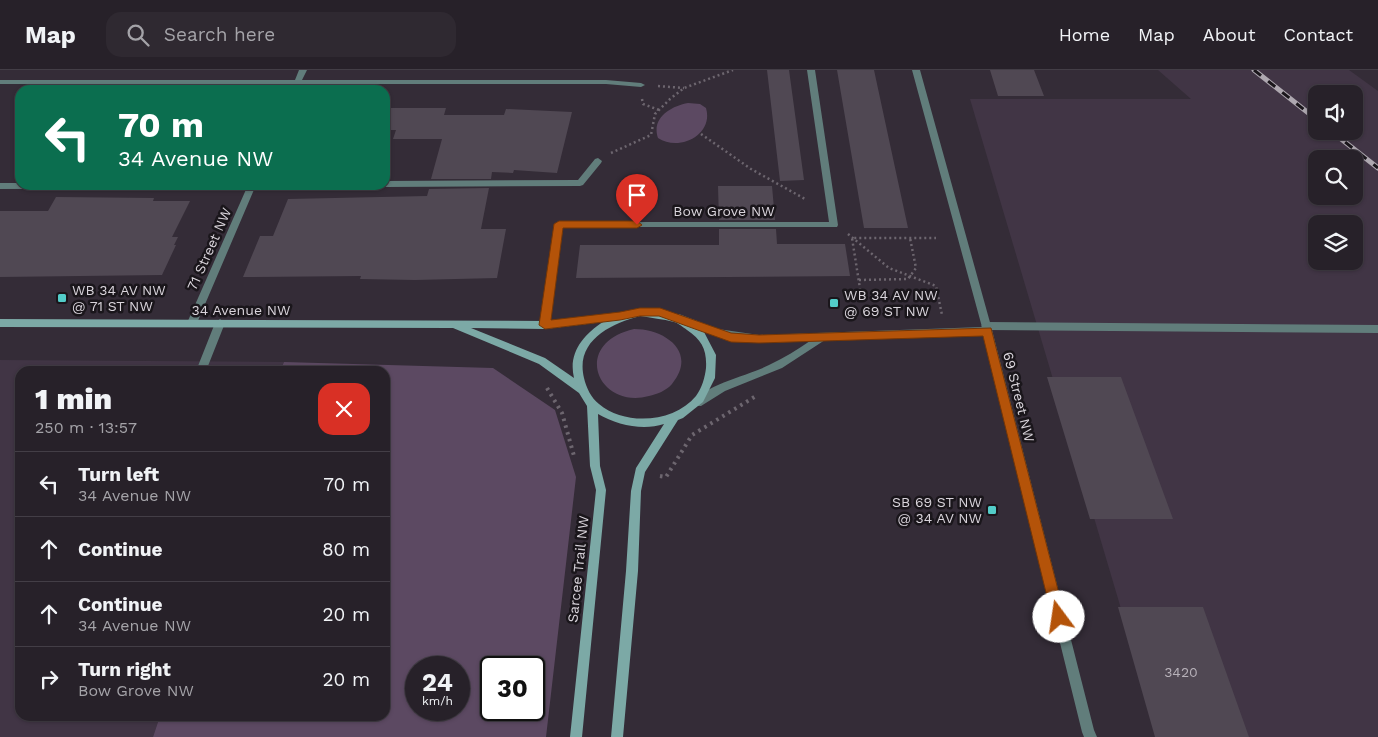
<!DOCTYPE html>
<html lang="en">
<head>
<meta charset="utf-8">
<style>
	:root { --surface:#272129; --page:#2f2931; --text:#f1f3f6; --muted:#a4a3a8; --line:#433e46 }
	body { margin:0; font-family:"Work Sans",sans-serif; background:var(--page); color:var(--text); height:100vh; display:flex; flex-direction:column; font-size:19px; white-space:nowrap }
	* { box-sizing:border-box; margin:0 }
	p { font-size:16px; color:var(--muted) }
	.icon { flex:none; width:28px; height:28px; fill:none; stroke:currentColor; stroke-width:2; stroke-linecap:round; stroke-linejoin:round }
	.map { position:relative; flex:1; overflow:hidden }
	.drawer { position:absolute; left:15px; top:296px; width:375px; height:355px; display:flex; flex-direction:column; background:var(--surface); border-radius:15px; box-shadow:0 1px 4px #0004,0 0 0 1px var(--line) }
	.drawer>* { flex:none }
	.banner { position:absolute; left:15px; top:15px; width:375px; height:105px; border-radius:15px; box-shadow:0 1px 4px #0004,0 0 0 1px var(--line); background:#0b6e4f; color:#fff; overflow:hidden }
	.buttons { position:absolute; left:1308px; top:15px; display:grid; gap:10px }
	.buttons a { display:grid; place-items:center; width:55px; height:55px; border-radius:10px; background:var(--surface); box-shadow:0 1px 4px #0004,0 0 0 1px var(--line); font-size:25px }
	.speed { position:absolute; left:405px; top:586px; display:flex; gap:10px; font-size:25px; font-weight:700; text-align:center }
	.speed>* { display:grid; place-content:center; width:65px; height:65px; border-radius:50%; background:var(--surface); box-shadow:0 1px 4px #0004,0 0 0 1px var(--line); line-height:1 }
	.speed small { font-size:12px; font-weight:400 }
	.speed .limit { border:2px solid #111; border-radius:8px; background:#fff; color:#111 }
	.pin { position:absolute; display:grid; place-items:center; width:42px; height:42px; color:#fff; margin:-51px -21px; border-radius:50% 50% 50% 0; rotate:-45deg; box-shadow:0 0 5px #0007 }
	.pin .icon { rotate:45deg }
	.me { position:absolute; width:55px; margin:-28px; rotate:346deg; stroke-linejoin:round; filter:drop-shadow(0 0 4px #0008) }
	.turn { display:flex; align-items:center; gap:18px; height:105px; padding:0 20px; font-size:22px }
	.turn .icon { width:65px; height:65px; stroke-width:2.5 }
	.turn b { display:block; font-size:35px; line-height:42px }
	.round { display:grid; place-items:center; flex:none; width:52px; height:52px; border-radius:15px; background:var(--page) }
	.summary { display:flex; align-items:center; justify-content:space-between; height:85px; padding:0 20px }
	h1 { font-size:30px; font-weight:800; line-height:38px }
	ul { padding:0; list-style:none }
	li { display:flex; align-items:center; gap:15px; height:65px; padding:0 20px; border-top:1px solid var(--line) }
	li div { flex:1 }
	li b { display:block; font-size:19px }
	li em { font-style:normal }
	header { display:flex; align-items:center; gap:30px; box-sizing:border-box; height:70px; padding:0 25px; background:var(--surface); border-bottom:1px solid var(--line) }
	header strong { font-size:24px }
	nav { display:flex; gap:28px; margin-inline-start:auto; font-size:18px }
	.search { width:350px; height:45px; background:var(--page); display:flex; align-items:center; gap:12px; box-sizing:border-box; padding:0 18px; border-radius:15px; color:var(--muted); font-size:19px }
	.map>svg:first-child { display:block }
	.built { fill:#413545; fill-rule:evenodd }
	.green { fill:#5c4962; fill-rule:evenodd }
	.building { fill:#504853 }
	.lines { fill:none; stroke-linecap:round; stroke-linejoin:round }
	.path-far1 { stroke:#6d666f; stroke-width:2.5; stroke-dasharray:2 3; stroke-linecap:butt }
	.path { stroke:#6d666f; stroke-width:4; stroke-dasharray:2.5 4.5; stroke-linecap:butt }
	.lane { fill:#617d7b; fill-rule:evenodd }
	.street { fill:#617d7b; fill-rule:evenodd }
	.secondary { fill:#7ca9a6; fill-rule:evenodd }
	.rail-casing { stroke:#aea8b0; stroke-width:5 }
	.rail { stroke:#1a161b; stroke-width:3; stroke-dasharray:9; stroke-linecap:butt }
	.route { fill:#b45309; stroke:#753606 }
	.poi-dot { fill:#53cdc9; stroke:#1a161b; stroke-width:2 }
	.labels { text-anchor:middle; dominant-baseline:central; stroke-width:5; stroke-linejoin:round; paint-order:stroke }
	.street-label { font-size:14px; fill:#d9d4db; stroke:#1a161b }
	.poi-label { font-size:14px; fill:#d9d4db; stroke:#1a161b; text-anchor:start }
	.near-number-label { font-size:14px; fill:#b7b1b9 }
</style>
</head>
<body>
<header>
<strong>Map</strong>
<div class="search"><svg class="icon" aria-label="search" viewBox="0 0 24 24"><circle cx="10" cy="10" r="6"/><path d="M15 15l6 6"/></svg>Search here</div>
<nav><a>Home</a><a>Map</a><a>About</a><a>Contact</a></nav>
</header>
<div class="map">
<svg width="1378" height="667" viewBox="0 0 1378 667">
	<rect width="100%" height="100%" fill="#342c37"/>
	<!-- built -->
	<path class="built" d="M1158 0H1349L1378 21V667H1159L970 29H1191ZM1316 24H1354V61H1316ZM1316 89H1354V126H1316ZM1316 154H1354V191H1316Z
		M0 290 284 292 280 301H20V646H160L153 667H0Z"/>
	<!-- green -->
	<path class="green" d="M688 33 700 34 706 38C714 65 679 82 658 68 651 48 671 36 688 33Z
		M634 259C665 259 698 282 672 314 666 321 657 324 649 326 598 340 570 274 634 259Z
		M284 292 493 298 555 340 576 407 546 667H153L160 646H385V301H280ZM416 598H459V640H416ZM491 598H534V640H491Z"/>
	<!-- building -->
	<path class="building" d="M767 0H789L804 110 780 111Z
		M837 0H874L908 158H864Z
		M990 0H1034L1044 26H998Z
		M385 38H446L444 45H504L506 39 572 42 557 103 514 100 513 103 492 102 491 109H431L442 69H393L396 60H385Z
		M718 116H772L775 150H719Z
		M489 118 481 159H506L497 208 415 210 360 209 361 206 243 207 260 166H273L288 129 427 126 429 119Z
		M56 127 154 128 153 131H190L172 167H178L174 175H176L162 205 0 207V141H48Z
		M719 159H776L777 174H845L850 206 576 208 580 175H719Z
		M1047 307H1121L1173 449H1090Z
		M1118 537H1203L1249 667H1155Z"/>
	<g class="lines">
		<!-- path-far1 -->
		<path class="path-far1" d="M658 16 684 18
			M642 29 643 34 659 40
			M701 64 751 99 805 129
			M611 83 651 65 655 44 670 29 684 18 733 0
			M848 164 889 198 936 216 942 245
			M859 210 908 209 916 198 910 168
			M861 225 852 168H936"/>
		<!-- path -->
		<path class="path" d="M547 318 562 343 574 386
			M660 406 666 407 692 365 756 326"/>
		<!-- lane -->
		<path class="lane" d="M598 88 602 91 601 93 583 115 580 116 385 117 382 115H385V111L578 110 595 89Z
			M0 113H20V115H283L279 118 0 119Z
			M220 249 225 253 206 301H196L215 253Z
			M986 252 1378 255V263L986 260 981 256Z"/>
		<!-- street -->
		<path class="street" d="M299 0H307L302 10H606L641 13 645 15 641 17 606 14H300L298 20H290L293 14H0V10H295Z
			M807 0H815L838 155 837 157H563L550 255 545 259 542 258 540 255 556 152H829Z
			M912 0H920L991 256 1094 660 1097 667H1084L1082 662 984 265 825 270 782 298 725 321 701 336H693L692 333C703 315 750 305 769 295 784 288 797 280 810 271L759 273 737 270 709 264 676 251 674 248 679 244 718 259 759 265 982 257Z
			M248 115H256L197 253 192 257 189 256 187 253Z"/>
		<!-- secondary -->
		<path class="secondary" d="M640 238 681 246 704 262 716 285 715 308 703 332 683 348 678 350 645 402 641 421 638 501 623 667H611L626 501 631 421 636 398 664 354C643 361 617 355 598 344L600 396 606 420 582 667H570L596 420 590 396 587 336 579 323 539 294 453 258 0 257V249L545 251 622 243ZM640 246C651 248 663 249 674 252 678 253 683 257 687 260 702 270 707 280 706 298 705 307 702 318 696 326 674 353 625 356 599 334 591 328 586 317 584 308 575 271 610 254 640 246ZM603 252C583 265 568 283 574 308L545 288 471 258 545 259Z"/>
		<!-- rail casing -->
		<g class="rail-casing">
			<path id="rail" d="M1254 0 1316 49
				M1331 61 1378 98"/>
		</g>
		<!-- rail -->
		<use href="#rail" class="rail"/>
	</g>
	<!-- route -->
	<path class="route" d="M559 151H637L642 155 637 158H563L551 250 620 242 640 238H660L731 263 759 265 991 258 1065 547 1063 552 1059 554 1054 552 1052 547 983 266 759 273 731 272 659 246H640L620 250 545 259 539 255 554 154Z"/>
	<!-- markers -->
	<g class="poi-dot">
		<rect x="57" y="223" width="10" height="10" rx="2.5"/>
		<rect x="829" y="228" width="10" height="10" rx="2.5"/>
		<rect x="987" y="435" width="10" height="10" rx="2.5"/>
	</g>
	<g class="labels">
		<!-- street labels -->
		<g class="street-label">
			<text x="724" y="141">Bow Grove NW</text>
			<text transform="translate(209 179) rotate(-66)">71 Street NW</text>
			<text x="241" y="240">34 Avenue NW</text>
			<text transform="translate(1019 327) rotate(76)">69 Street NW</text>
			<text transform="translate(578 499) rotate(-84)">Sarcee Trail NW</text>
		</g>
		<!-- poi labels -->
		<g class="poi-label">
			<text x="72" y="220">WB 34 AV NW<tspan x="72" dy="16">@ 71 ST NW</tspan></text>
			<text x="844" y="225">WB 34 AV NW<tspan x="844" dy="16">@ 69 ST NW</tspan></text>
			<text x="982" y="432" text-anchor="end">SB 69 ST NW<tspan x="982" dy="16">@ 34 AV NW</tspan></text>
		</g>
		<!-- near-number labels -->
		<g class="near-number-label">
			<text x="1181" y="602">3420</text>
		</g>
	</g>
</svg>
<div class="buttons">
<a><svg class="icon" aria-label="sound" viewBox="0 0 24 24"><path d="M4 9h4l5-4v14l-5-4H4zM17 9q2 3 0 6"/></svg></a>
<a><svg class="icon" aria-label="search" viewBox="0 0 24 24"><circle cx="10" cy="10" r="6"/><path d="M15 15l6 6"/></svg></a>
<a><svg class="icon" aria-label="layers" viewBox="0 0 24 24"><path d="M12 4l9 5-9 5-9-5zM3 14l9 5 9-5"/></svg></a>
</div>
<div class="speed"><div>24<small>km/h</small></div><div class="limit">30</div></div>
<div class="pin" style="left:637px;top:155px;background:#d93025"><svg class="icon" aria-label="arrive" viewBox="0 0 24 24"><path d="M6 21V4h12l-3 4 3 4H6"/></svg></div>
<svg class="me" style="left:1059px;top:547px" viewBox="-20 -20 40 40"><circle r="19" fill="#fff"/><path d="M0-13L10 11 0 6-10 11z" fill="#b45309"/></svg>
<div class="banner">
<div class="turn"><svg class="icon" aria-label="left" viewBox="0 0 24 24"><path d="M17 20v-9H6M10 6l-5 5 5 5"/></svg><div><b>70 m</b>34 Avenue NW</div></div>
</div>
<section class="drawer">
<div class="summary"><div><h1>1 min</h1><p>250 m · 13:57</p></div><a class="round" style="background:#d93025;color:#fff"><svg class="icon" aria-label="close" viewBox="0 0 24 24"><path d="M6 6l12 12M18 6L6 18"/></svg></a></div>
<ul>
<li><svg class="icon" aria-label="left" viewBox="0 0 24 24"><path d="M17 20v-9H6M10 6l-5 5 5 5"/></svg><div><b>Turn left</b><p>34 Avenue NW</p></div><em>70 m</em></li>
<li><svg class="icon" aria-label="ahead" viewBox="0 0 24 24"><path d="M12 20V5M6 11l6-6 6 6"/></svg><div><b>Continue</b></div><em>80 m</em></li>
<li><svg class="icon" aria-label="ahead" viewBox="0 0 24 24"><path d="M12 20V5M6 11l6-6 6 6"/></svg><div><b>Continue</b><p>34 Avenue NW</p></div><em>20 m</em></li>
<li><svg class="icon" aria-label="right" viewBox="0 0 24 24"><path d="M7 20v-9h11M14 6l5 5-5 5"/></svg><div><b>Turn right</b><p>Bow Grove NW</p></div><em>20 m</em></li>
</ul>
</section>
</div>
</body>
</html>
